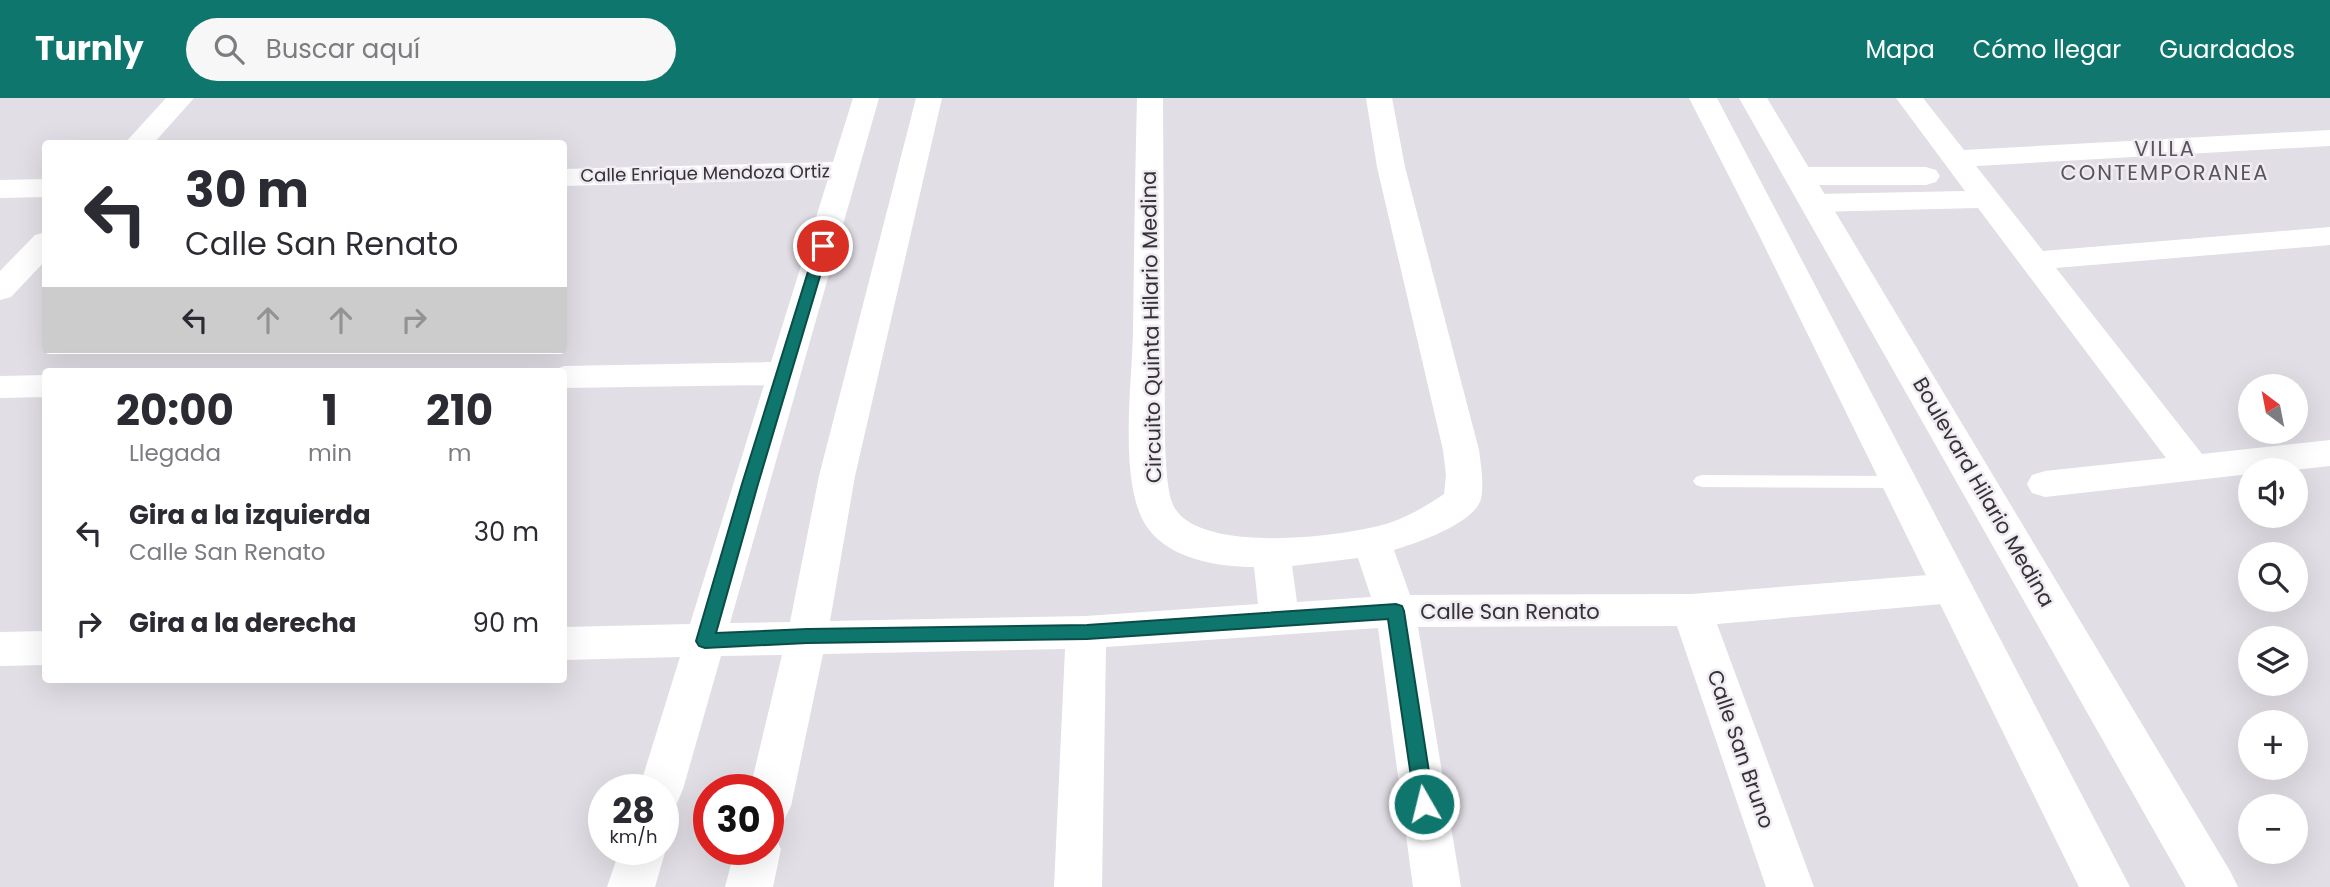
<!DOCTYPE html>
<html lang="es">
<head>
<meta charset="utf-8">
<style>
	:root { --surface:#fff; --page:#f7f7f7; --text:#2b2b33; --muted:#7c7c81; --accent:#0f766e }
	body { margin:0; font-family:Poppins,sans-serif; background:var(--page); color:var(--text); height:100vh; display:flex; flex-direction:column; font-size:26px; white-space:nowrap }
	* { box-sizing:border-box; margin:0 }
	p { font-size:23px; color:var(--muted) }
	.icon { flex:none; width:38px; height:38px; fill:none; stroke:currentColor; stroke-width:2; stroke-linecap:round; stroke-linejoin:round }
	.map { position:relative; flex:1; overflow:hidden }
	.panel { position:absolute; left:42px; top:270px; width:525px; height:315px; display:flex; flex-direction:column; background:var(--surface); border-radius:7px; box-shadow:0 7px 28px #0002 }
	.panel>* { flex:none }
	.banner { position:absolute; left:42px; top:42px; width:525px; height:214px; border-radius:7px; box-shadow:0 7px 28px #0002; background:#fff; color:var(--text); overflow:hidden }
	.needle { width:46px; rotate:328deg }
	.buttons { position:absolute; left:2238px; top:276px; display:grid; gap:14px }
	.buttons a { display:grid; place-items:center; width:70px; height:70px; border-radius:50%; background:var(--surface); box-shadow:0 7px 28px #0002; font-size:35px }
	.speed { position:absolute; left:588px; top:676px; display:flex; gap:14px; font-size:35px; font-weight:700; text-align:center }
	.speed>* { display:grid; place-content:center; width:91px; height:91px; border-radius:50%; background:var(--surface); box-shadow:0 7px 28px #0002; line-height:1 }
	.speed small { font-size:18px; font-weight:400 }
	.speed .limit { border:10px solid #d22; background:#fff; color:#111 }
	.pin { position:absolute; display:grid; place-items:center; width:60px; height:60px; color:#fff; margin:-30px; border:4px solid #fff; border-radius:50%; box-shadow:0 2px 7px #0007 }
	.me { position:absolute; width:77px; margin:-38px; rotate:352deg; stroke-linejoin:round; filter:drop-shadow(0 0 5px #0008) }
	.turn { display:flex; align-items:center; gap:24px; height:147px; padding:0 28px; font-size:32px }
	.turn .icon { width:91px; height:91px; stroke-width:2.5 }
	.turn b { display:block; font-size:49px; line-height:60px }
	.lanes { display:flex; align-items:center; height:66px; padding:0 28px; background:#0003; justify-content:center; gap:35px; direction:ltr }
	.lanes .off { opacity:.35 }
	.eta { display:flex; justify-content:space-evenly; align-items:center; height:119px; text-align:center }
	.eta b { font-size:42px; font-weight:700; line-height:49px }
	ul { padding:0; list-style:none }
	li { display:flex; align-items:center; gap:21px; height:91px; padding:0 28px }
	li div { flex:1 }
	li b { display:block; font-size:26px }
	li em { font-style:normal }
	header { display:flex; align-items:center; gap:42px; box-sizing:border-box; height:98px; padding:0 35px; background:var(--accent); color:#fff }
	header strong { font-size:33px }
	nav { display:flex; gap:38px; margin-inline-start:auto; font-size:24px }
	.search { width:490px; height:63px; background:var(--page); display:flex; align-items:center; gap:18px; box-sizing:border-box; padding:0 24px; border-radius:38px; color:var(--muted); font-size:26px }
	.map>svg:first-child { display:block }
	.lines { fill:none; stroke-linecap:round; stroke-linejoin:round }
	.lane { fill:#fff; fill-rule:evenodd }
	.street { fill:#fff; fill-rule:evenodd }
	.secondary { fill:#fff; fill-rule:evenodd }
	.route { fill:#0f766e; stroke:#0a4d48; stroke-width:2 }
	.labels { text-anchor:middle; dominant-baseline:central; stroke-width:5; stroke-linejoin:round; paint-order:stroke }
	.far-street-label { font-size:18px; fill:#343235; stroke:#f0ebf2 }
	.far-quarter-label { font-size:21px; letter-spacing:2px; fill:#58545b; stroke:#f0ebf2 }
	.street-label { font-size:21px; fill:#343235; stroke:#f0ebf2 }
</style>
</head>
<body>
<header>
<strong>Turnly</strong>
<div class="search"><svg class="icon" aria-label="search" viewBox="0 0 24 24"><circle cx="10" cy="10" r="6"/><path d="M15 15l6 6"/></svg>Buscar aquí</div>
<nav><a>Mapa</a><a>Cómo llegar</a><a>Guardados</a></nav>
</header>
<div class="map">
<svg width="2330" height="789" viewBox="0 0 2330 789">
	<rect width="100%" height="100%" fill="#e2dee5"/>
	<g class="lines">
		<!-- lane -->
		<path class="lane" d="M1702 377 1899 378 1905 380 1908 384 1905 388 1899 390 1702 389 1696 387 1693 383 1696 379Z"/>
		<!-- street -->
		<path class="street" d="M166 0H194L153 46H124Z
			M853 0H879L730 525 790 524 819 378 916 0H942L855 378 830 523 1086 518 1258 506 1254 469C1218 469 1169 461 1147 429 1118 387 1132 286 1133 235 1134 157 1135 78 1137 0H1163L1165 343C1166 360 1166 399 1176 412 1206 456 1348 439 1392 424 1411 417 1428 407 1444 396L1446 377 1443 352 1377 69 1366 0H1392L1405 69 1479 352C1481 368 1484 385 1481 401 1474 426 1416 445 1394 452L1410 497 1692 496 1953 475 1967 479 1973 490 1967 501 1953 505 1717 526 1814 789H1766L1677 528 1418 529 1461 789H1413L1378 530 1106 549 1102 789H1054L1065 551 823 556 791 708 784 722 768 728V691H750L782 557 721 558 683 691 677 705 663 710V691H639L680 559 564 562V529L690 526 764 287 564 290V273H551L564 268 771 264 828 81 564 88V71L833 64ZM1358 460 1371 499 1297 504 1292 468Z
			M1896 0H1923L1964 52 2330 32V48L1976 68 2043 153 2330 129V147L2056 170 2202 356 2330 342V368L2284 373H2250V376L2045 399 2032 395 2027 386 2032 377 2045 373 2166 360 1978 110 1817 114 1807 111 1802 105 1807 99 1817 96 1965 93Z
			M1800 69H1926L1936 72 1940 78 1936 84 1926 87H1800L1790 84 1786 78 1790 72Z
			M46 81V99L0 100V82Z
			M46 134V162L11 199 0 202V173L35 137Z
			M46 277V299L0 300V278Z
			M46 533V567L0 568V534Z
			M768 734 774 736 781 751 773 789H725L735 751H768Z
			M663 745 666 751 655 789H607L620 751H663Z"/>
		<!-- secondary -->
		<path class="secondary" d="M1689 0H1717L2130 789H2079L1758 135Z
			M1739 0H1767L2230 773 2238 789H2186Z"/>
	</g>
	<!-- route -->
	<path class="route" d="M823 144 829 148 758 386 716 535 807 531 1087 527 1396 506 1402 508 1404 513 1434 706 1431 712 1424 715 1417 712 1415 706 1388 521 1087 541 807 545 705 550 699 548 696 543 742 386 816 148Z"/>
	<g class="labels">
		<!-- far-street labels -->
		<g class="far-street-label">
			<text transform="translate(705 75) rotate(-1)">Calle Enrique Mendoza Ortiz</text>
		</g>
		<!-- far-quarter labels -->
		<g class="far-quarter-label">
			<text x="2165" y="50">VILLA<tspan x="2165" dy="24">CONTEMPORANEA</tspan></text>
		</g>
		<!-- street labels -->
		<g class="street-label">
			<text transform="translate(1151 229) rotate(-91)">Circuito Quinta Hilario Medina</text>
			<text transform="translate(1984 394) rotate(60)">Boulevard Hilario Medina</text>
			<text x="1510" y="513">Calle San Renato</text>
			<text transform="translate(1741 651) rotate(71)">Calle San Bruno</text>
		</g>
	</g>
</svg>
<div class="buttons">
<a><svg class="needle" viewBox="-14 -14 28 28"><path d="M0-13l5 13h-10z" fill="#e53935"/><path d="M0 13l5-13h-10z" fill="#7c7c81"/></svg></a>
<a><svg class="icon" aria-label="sound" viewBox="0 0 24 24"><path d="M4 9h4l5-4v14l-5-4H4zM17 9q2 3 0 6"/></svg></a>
<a><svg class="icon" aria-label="search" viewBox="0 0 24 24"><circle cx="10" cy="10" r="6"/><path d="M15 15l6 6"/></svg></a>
<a><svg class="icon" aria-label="layers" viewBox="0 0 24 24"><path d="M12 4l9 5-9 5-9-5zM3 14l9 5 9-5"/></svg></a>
<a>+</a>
<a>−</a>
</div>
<div class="speed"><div>28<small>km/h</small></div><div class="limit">30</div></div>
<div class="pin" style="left:823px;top:148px;background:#d93025"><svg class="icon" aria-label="arrive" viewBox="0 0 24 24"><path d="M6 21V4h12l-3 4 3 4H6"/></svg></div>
<svg class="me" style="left:1424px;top:706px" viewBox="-20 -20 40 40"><circle r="17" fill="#0f766e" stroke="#fff" stroke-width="3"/><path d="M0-11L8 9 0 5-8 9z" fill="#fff"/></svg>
<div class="banner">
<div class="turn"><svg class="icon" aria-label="left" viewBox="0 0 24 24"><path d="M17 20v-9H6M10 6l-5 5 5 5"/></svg><div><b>30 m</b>Calle San Renato</div></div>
<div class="lanes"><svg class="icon" aria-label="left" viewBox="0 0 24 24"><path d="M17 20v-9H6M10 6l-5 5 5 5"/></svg><svg class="icon off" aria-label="ahead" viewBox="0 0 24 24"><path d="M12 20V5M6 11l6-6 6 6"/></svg><svg class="icon off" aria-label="ahead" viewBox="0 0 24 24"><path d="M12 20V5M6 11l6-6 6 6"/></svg><svg class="icon off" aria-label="right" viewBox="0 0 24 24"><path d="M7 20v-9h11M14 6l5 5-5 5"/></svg></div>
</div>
<section class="panel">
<div class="eta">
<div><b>20:00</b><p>Llegada</p></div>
<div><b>1</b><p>min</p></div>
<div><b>210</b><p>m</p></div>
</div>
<ul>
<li><svg class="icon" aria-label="left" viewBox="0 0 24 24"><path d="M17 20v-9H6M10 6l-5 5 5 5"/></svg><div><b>Gira a la izquierda</b><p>Calle San Renato</p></div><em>30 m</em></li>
<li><svg class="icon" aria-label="right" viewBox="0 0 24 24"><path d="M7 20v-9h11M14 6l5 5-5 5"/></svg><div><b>Gira a la derecha</b></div><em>90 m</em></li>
</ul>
</section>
</div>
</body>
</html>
